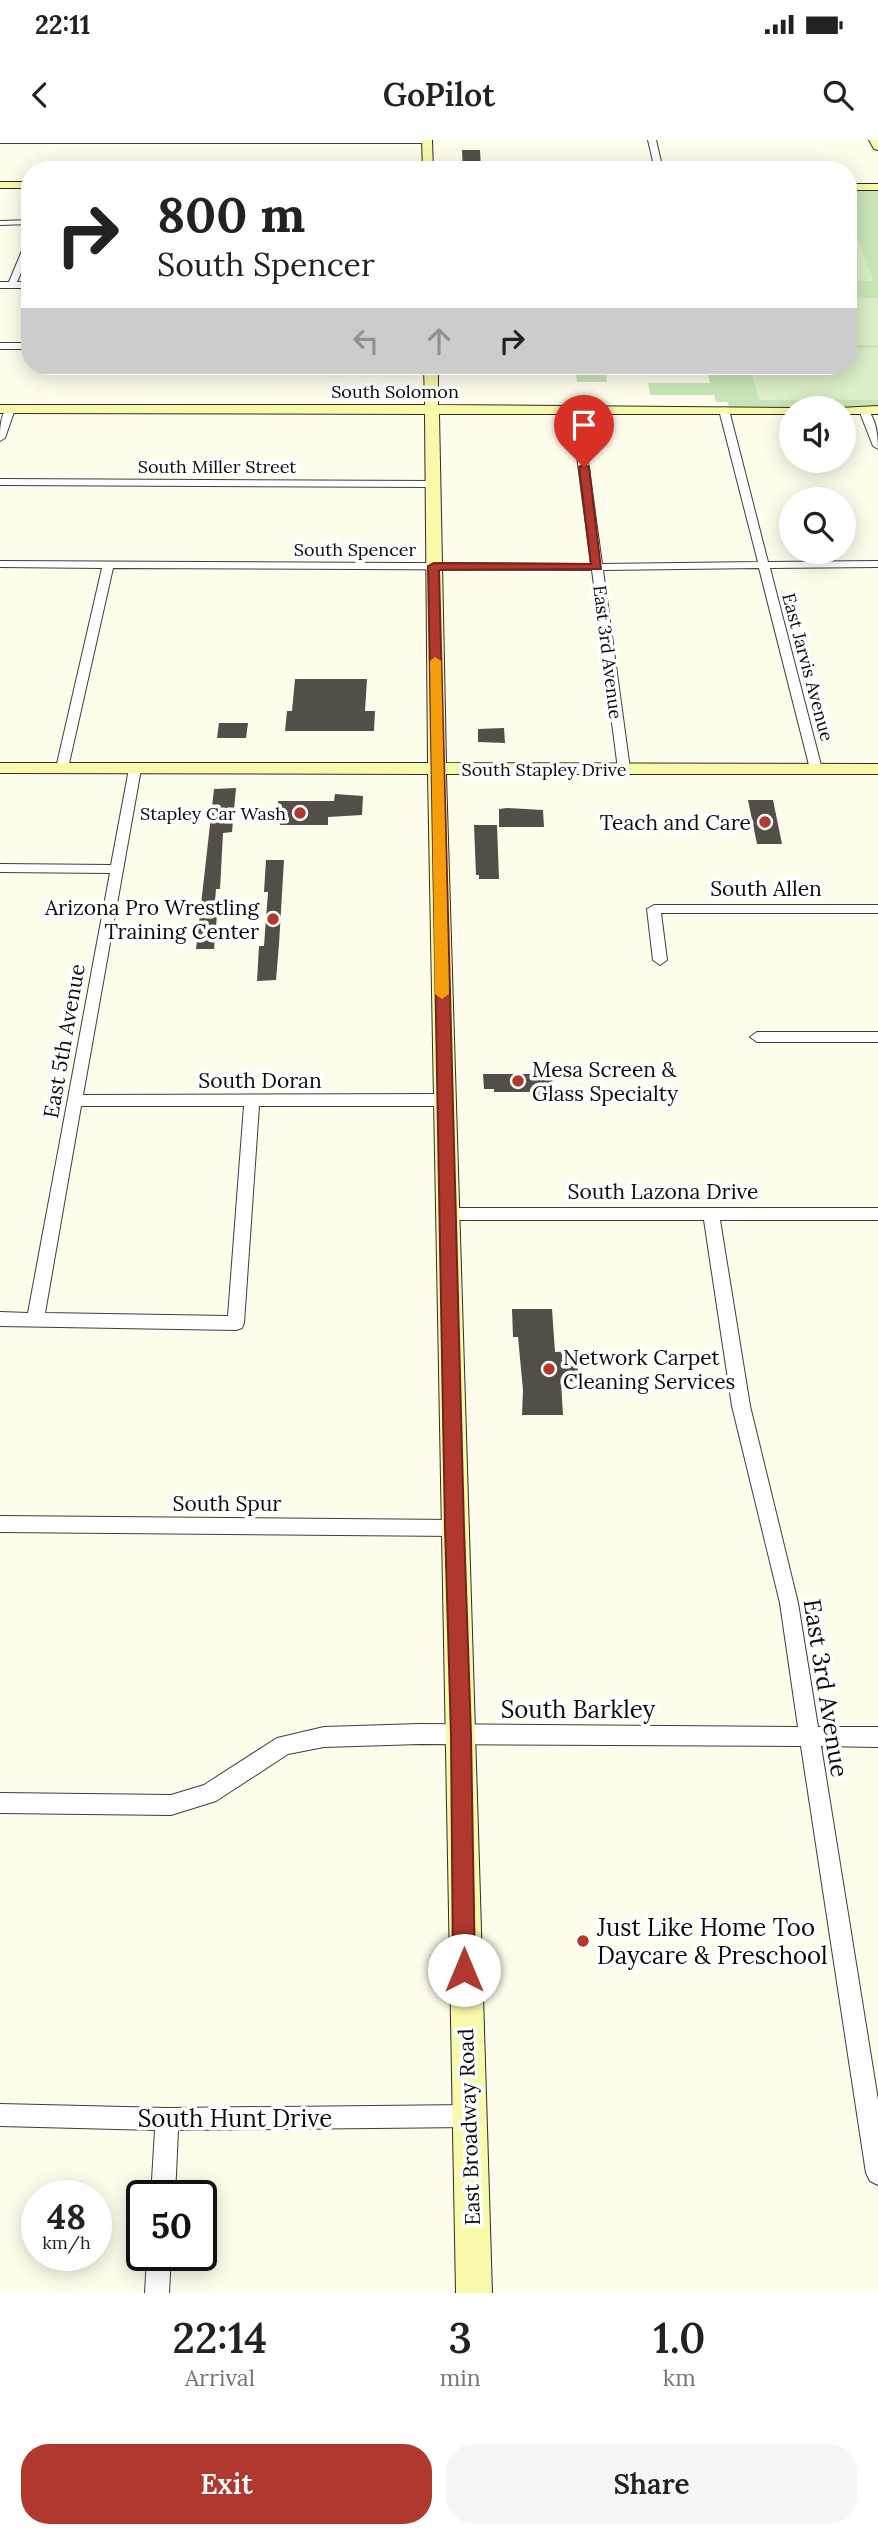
<!DOCTYPE html>
<html lang="en">
<head>
<meta charset="utf-8">
<style>
	:root { --surface:#fff; --page:#f6f6f6; --text:#222; --muted:#767676; --accent:#b0382e }
	body { margin:0; font-family:Lora,serif; background:var(--page); color:var(--text); height:100vh; display:flex; flex-direction:column; font-size:26px; white-space:nowrap }
	* { box-sizing:border-box; margin:0 }
	p { font-size:23px; color:var(--muted) }
	.icon { flex:none; width:38px; height:38px; fill:none; stroke:currentColor; stroke-width:2; stroke-linecap:round; stroke-linejoin:round }
	.map { position:relative; height:2153px; overflow:hidden }
	.side { display:flex; flex-direction:column; background:var(--surface); flex:1 }
	.side>* { flex:none }
	.hud { position:absolute; left:21px; top:21px; width:836px; height:214px; border-radius:28px; box-shadow:0 4px 18px #0003; background:#fff; color:var(--text); overflow:hidden }
	.fabs { position:absolute; left:779px; top:256px; display:grid; gap:14px }
	.fabs a { display:grid; place-items:center; width:77px; height:77px; border-radius:50%; background:var(--surface); box-shadow:0 4px 18px #0003; font-size:35px }
	.speed { position:absolute; left:21px; top:2040px; display:flex; gap:14px; font-size:35px; font-weight:700; text-align:center }
	.speed>* { display:grid; place-content:center; width:91px; height:91px; border-radius:50%; background:var(--surface); box-shadow:0 4px 18px #0003; line-height:1 }
	.speed small { font-size:18px; font-weight:400 }
	.speed .limit { border:4px solid #111; border-radius:10px; background:#fff; color:#111 }
	.pin { position:absolute; display:grid; place-items:center; width:60px; height:60px; color:#fff; margin:-72px -30px; border-radius:50% 50% 50% 0; rotate:-45deg; box-shadow:0 0 7px #0007 }
	.pin .icon { rotate:45deg }
	.me { position:absolute; width:77px; margin:-38px; rotate:0deg; stroke-linejoin:round; filter:drop-shadow(0 0 5px #0008) }
	.turn { display:flex; align-items:center; gap:24px; height:147px; padding:0 21px; font-size:32px }
	.turn .icon { width:91px; height:91px; stroke-width:2.5 }
	.turn b { display:block; font-size:49px; line-height:60px }
	.lanes { display:flex; align-items:center; height:66px; padding:0 21px; background:#0003; justify-content:center; gap:35px; direction:ltr }
	.lanes .off { opacity:.35 }
	.eta { display:flex; justify-content:space-evenly; align-items:center; height:119px; text-align:center }
	.eta b { font-size:42px; font-weight:600; line-height:49px }
	.action { display:flex; gap:14px; margin-top:auto; padding:14px 21px }
	.action a { flex:1; height:80px; border-radius:28px; background:var(--accent); color:#fff; font-size:28px; font-weight:600; line-height:80px; text-align:center }
	.action a+a { background:var(--page); color:var(--text) }
	.status { display:flex; justify-content:space-between; align-items:center; height:49px; padding:0 35px; background:var(--surface); direction:ltr }
	.status svg { height:19px; fill:currentColor }
	header { display:flex; justify-content:space-between; align-items:center; height:91px; padding:0 21px; background:var(--surface); font-size:32px; font-weight:600 }
	.map>svg:first-child { display:block }
	.green { fill:#c9e5b7 }
	.pitch { fill:#dcedc9 }
	.building { fill:#534e48 }
	.lines { fill:none; stroke-linecap:round; stroke-linejoin:round }
	.street-casing { stroke:#3e3e3e; stroke-width:2 }
	.secondary-casing { stroke:#2d2d2d; stroke-width:2 }
	.street { fill:#fff; fill-rule:evenodd }
	.secondary { fill:#f8f9aa; fill-rule:evenodd }
	.route { fill:#b0382e; stroke:#72241e; stroke-width:2 }
	.slow { fill:#f59e0b }
	.poi-dot { fill:#b0382e; stroke:#fff; stroke-width:2.5 }
	.labels { text-anchor:middle; dominant-baseline:central; stroke-width:7; stroke-linejoin:round; paint-order:stroke }
	.far-street-label { font-size:18px; fill:#0b0b0b; stroke:#fff }
	.far-poi-label { font-size:18px; fill:#0b0b0b; stroke:#fff; text-anchor:end }
	.poi-label { font-size:21px; fill:#0b0b0b; stroke:#fff; text-anchor:end }
	.street-label { font-size:21px; fill:#0b0b0b; stroke:#fff }
	.near-street-label { font-size:24px; fill:#0b0b0b; stroke:#fff }
	.near-poi-label { font-size:24px; fill:#0b0b0b; stroke:#fff; text-anchor:start }
</style>
</head>
<body>
<div class="status"><b>22:11</b><svg viewBox="0 0 49 12"><path d="M0 12V9h3v3zM5 12V6h3v6zM10 12V3h3v9zM15 12V0h3v12zM26 1h20v11H26zM47 4h2v5h-2z"/></svg></div>
<header><svg class="icon" aria-label="back" viewBox="0 0 24 24"><path d="M15 5l-7 7 7 7"/></svg>GoPilot<svg class="icon" aria-label="search" viewBox="0 0 24 24"><circle cx="10" cy="10" r="6"/><path d="M15 15l6 6"/></svg></header>
<div class="map">
<svg width="878" height="2153" viewBox="0 0 878 2153">
	<rect width="100%" height="100%" fill="#fefceb"/>
	<!-- green -->
	<path class="green" d="M849 49H878V267H729L728 262H716L714 255H650L648 243H710L706 226H849Z
		M575 227H605L607 242H577Z"/>
	<!-- pitch -->
	<path class="pitch" d="M849 99H857L874 141H849Z
		M849 158H878V205H849Z
		M849 208H878V260H759L750 226H849Z"/>
	<!-- building -->
	<path class="building" d="M462 10H480L481 30H463Z
		M295 539H367L365 571H375L374 591H285L287 571H292Z
		M219 583H248L246 598H217Z
		M504 588 505 603 478 602V589Z
		M236 648 232 692 223 693 220 749H216L214 775H217L214 809H196L214 649Z
		M335 654 363 656 362 675 328 677V685H280L278 661H334Z
		M748 660H773L782 704H757Z
		M507 668 543 670 544 687H499V669Z
		M474 685H497L499 739H479V735H476Z
		M266 720H284L279 804 276 840 257 841 259 806H264L268 752H264Z
		M483 934H552L553 956H531V952H494V949H484Z
		M512 1169H552L555 1212 576 1211 579 1241 561 1242 563 1275H522L523 1250 518 1197H513Z"/>
	<g class="lines">
		<!-- street casing -->
		<g class="street-casing">
			<path id="street" d="M0 0H430L431 1 427 3H0Z
				M648 0H656L663 30H655Z
				M30 80V84L0 85V81Z
				M30 99V112L17 142H30V148H0V142H9L26 101Z
				M0 203H30V209H0Z
				M10 266 15 269 5 298 0 301C0 289 0 272 10 266Z
				M724 267 729 270 768 422 878 421V427L770 428 822 629 820 632H812L810 629 759 428 603 430 630 629 624 633 618 629 592 430 113 428 68 628 62 632 56 628 102 428 0 427V421L591 424 571 270 576 267 581 270 602 424 758 422 719 270Z
				M864 267C876 275 878 295 878 309L873 306 859 270Z
				M0 339 433 341 438 344 433 347 0 345Z
				M135 625 141 629 83 955 446 954 453 960 446 966H259L244 1183 242 1188 236 1190 0 1186V1172L28 1173 110 733 0 732V724L111 725 129 629ZM81 966H244L228 1176 45 1173Z
				M654 765H878V773H661L667 820 660 825 653 820 647 769Z
				M757 892H878V902H757L750 897Z
				M448 1068H878V1080H720L750 1266 798 1463 818 1587H878V1607L821 1606 878 1960V2045L870 2041 866 2033 801 1606 420 1604 324 1607 288 1614 216 1661 171 1675 0 1673V1653L171 1655 204 1645 277 1598 324 1587 420 1584 798 1587 780 1463 732 1266 704 1080H448L442 1078 440 1074 442 1070Z
				M0 1376 454 1380 460 1382 463 1388 460 1394 454 1396 0 1392Z
				M0 1964 167 1968 469 1965 477 1968 480 1976 477 1984 469 1987 178 1990 175 2056H151L155 1990 0 1986Z
				M147 2116H171L169 2153H145Z"/>
		</g>
		<!-- secondary casing -->
		<g class="secondary-casing">
			<path id="secondary" d="M422 0H432L433 30H423Z
				M869 0H878V10L874 9Z
				M0 42H30V48H0Z
				M849 44H878V50H849Z
				M424 226H438V265L796 268H791V274H439L446 623 878 624V634H446L492 2153H456L428 634 0 633V623H428L425 274 0 273V265H425Z
				M878 266V274H844V268H839Z"/>
		</g>
		<!-- street -->
		<use href="#street" class="street"/>
		<!-- secondary -->
		<use href="#secondary" class="secondary"/>
	</g>
	<!-- route -->
	<path class="route" d="M584 324 589 327 601 429 439 430 464 1388 471 1595 475 1830 472 1838 464 1841 456 1838 453 1830 451 1595 445 1388 428 426 434 423 591 424 579 327Z"/>
	<!-- slow -->
	<path class="slow" d="M435 517 441 521 449 854 442 859 435 854 430 521Z"/>
	<!-- markers -->
	<g class="poi-dot">
		<circle cx="300" cy="673" r="7"/>
		<circle cx="765" cy="682" r="7"/>
		<circle cx="273" cy="779" r="7"/>
		<circle cx="518" cy="941" r="7"/>
		<circle cx="549" cy="1229" r="7"/>
		<circle cx="583" cy="1801" r="7"/>
	</g>
	<g class="labels">
		<!-- far-street labels -->
		<g class="far-street-label">
			<text x="395" y="251">South Solomon</text>
			<text x="217" y="326">South Miller Street</text>
			<text x="355" y="409">South Spencer</text>
			<text transform="translate(608 512) rotate(83)">East 3rd Avenue</text>
			<text transform="translate(808 527) rotate(75)">East Jarvis Avenue</text>
			<text x="544" y="629">South Stapley Drive</text>
		</g>
		<!-- far-poi labels -->
		<g class="far-poi-label">
			<text x="286" y="673">Stapley Car Wash</text>
		</g>
		<!-- poi labels -->
		<g class="poi-label">
			<text x="751" y="682">Teach and Care</text>
			<text x="259" y="767">Arizona Pro Wrestling<tspan x="259" dy="24">Training Center</tspan></text>
			<text x="532" y="929" text-anchor="start">Mesa Screen &amp;<tspan x="532" dy="24">Glass Specialty</tspan></text>
			<text x="563" y="1217" text-anchor="start">Network Carpet<tspan x="563" dy="24">Cleaning Services</tspan></text>
		</g>
		<!-- street labels -->
		<g class="street-label">
			<text x="766" y="748">South Allen</text>
			<text transform="translate(64 901) rotate(-80)">East 5th Avenue</text>
			<text x="260" y="940">South Doran</text>
			<text x="663" y="1051">South Lazona Drive</text>
			<text x="227" y="1363">South Spur</text>
			<text transform="translate(469 1987) rotate(-92)">East Broadway Road</text>
		</g>
		<!-- near-street labels -->
		<g class="near-street-label">
			<text transform="translate(826 1548) rotate(81)">East 3rd Avenue</text>
			<text x="578" y="1569">South Barkley</text>
			<text x="235" y="1978">South Hunt Drive</text>
		</g>
		<!-- near-poi labels -->
		<g class="near-poi-label">
			<text x="597" y="1787">Just Like Home Too<tspan x="597" dy="28">Daycare &amp; Preschool</tspan></text>
		</g>
	</g>
</svg>
<div class="fabs">
<a><svg class="icon" aria-label="sound" viewBox="0 0 24 24"><path d="M4 9h4l5-4v14l-5-4H4zM17 9q2 3 0 6"/></svg></a>
<a><svg class="icon" aria-label="search" viewBox="0 0 24 24"><circle cx="10" cy="10" r="6"/><path d="M15 15l6 6"/></svg></a>
</div>
<div class="speed"><div>48<small>km/h</small></div><div class="limit">50</div></div>
<div class="pin" style="left:584px;top:327px;background:#d93025"><svg class="icon" aria-label="arrive" viewBox="0 0 24 24"><path d="M6 21V4h12l-3 4 3 4H6"/></svg></div>
<svg class="me" style="left:464px;top:1830px" viewBox="-20 -20 40 40"><circle r="19" fill="#fff"/><path d="M0-13L10 11 0 6-10 11z" fill="#b0382e"/></svg>
<div class="hud">
<div class="turn"><svg class="icon" aria-label="right" viewBox="0 0 24 24"><path d="M7 20v-9h11M14 6l5 5-5 5"/></svg><div><b>800 m</b>South Spencer</div></div>
<div class="lanes"><svg class="icon off" aria-label="left" viewBox="0 0 24 24"><path d="M17 20v-9H6M10 6l-5 5 5 5"/></svg><svg class="icon off" aria-label="ahead" viewBox="0 0 24 24"><path d="M12 20V5M6 11l6-6 6 6"/></svg><svg class="icon" aria-label="right" viewBox="0 0 24 24"><path d="M7 20v-9h11M14 6l5 5-5 5"/></svg></div>
</div>
</div>
<section class="side">
<div class="eta">
<div><b>22:14</b><p>Arrival</p></div>
<div><b>3</b><p>min</p></div>
<div><b>1.0</b><p>km</p></div>
</div>
<div class="action"><a>Exit</a><a>Share</a></div>
</section>
</body>
</html>
